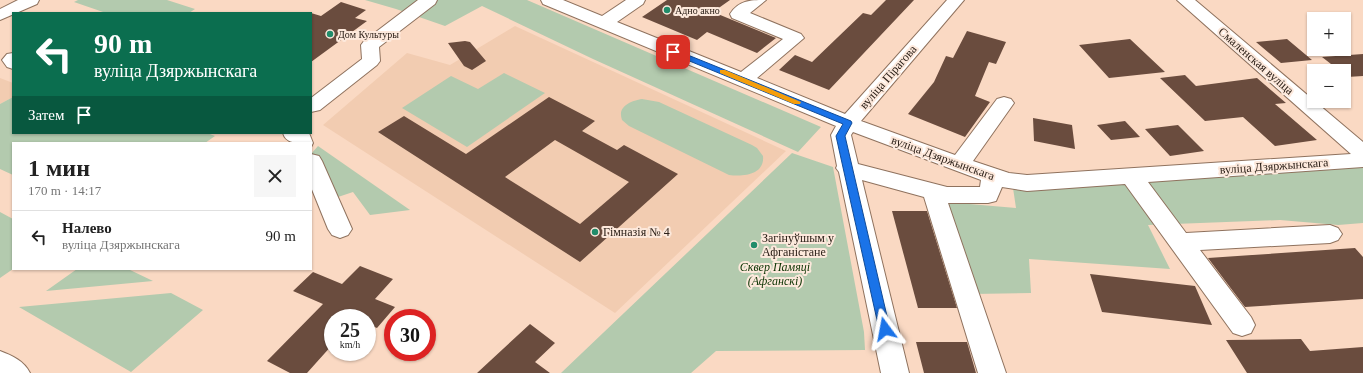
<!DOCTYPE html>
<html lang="ru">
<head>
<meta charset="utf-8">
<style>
	:root { --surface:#fff; --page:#f6f6f6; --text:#222; --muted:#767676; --line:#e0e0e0 }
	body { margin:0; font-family:Georgia,serif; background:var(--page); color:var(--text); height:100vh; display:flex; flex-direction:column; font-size:15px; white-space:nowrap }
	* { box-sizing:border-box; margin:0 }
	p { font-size:13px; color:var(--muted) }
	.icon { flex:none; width:22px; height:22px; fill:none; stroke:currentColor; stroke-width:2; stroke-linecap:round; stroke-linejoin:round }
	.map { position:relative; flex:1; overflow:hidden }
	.panel { position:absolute; left:12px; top:142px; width:300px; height:128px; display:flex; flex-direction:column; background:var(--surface); border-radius:0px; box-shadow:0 1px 3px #0004 }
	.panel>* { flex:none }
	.top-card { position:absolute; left:12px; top:12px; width:300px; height:122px; border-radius:0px; box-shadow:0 1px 3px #0004; background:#0b6e4f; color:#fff; overflow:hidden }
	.fabs { position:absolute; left:1307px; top:12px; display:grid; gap:8px }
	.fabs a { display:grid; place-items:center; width:44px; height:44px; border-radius:0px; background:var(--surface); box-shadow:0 1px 3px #0004; font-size:20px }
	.speed { position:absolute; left:324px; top:309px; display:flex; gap:8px; font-size:20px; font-weight:700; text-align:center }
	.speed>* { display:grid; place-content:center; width:52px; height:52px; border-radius:50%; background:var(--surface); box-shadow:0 1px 3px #0004; line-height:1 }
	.speed small { font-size:10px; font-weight:400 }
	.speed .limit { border:6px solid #d22; background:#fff; color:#111 }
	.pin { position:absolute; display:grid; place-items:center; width:34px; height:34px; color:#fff; margin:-17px; border-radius:8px; box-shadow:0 2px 6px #0006 }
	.me { position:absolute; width:44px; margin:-22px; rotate:347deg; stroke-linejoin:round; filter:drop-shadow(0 0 3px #0008) }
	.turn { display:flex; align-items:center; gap:14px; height:84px; padding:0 16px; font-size:18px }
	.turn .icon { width:52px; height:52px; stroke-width:2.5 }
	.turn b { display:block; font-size:28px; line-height:34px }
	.then { display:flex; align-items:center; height:38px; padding:0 16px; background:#0003; gap:8px; font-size:15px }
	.round { display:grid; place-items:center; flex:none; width:42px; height:42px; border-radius:0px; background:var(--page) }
	.headline { display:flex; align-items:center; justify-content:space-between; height:68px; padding:0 16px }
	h1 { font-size:24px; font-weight:600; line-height:30px }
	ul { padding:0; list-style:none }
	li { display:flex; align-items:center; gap:12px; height:52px; padding:0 16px; border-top:1px solid var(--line) }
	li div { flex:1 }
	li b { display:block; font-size:15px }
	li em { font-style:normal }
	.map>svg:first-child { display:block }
	.built { fill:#f2ccb1 }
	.green { fill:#b3caae }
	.building { fill:#6a4c3e; fill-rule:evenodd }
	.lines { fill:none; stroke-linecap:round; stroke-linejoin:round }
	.minor-casing { stroke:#8f725e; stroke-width:2 }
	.major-casing { stroke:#8f725e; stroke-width:2 }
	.minor { fill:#fff; fill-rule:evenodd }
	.major { fill:#fff; fill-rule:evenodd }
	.route { fill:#1a73e8; stroke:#114b97 }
	.slow { fill:#f59e0b }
	.poi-dot { fill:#218c6a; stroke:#fde9dc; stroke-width:1.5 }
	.labels { text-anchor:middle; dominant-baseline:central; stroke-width:4; stroke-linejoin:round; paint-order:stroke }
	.far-poi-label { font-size:10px; fill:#2c2018; stroke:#fde9dc; text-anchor:start }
	.street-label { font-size:12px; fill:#2c2018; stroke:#fde9dc }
	.poi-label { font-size:12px; fill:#2c2018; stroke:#fde9dc; text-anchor:start }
	.park-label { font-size:12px; font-style:italic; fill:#0b3302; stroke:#fde9dc }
</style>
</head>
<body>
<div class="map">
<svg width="1363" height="373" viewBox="0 0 1363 373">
	<rect width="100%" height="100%" fill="#fad9c3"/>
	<!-- built -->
	<path class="built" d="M515 26 786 151 615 313 323 125 407 53 450 65Z
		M0 78 13 83V97L0 104Z"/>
	<!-- green -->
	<path class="green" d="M78 0H167L195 9 189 13H106L74 2Z
		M365 0H527L821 127 798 152 593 59 482 6 445 26 396 9Z
		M504 73 545 93 467 147 402 108 451 76 478 89Z
		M13 97V133H207L215 136 205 143H13V175L0 169V104Z
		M642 99 659 102 752 145 757 148 763 156C765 175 743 177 729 175L629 126 622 120C617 106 631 101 642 99Z
		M318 146 410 210 370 215 353 192 335 198 311 154Z
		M792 153 833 167 864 332 865 350 716 351 691 373H561Z
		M1363 165V223L1338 225 1280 220 1148 225 1170 269 1029 259 1031 293 972 294 946 202 1016 208 1013 188Z
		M0 212 13 219V269L0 278Z
		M77 269H128L153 281 46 291Z
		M171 293 203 310 131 372 19 307Z"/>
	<!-- building -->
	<path class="building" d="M667 0H730L713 12 776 38 757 53 707 32 697 40 642 17Z
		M886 0H914L829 90 779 70 795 55 812 62 863 13 871 15Z
		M341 2 366 10 355 18 367 21 311 62V13L321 16Z
		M967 31 1006 42 996 64 989 62 975 96 990 102 965 137 908 114 934 82 946 56 953 58Z
		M1130 39 1165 72 1109 78 1079 45Z
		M1287 39 1312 60 1281 63 1256 42Z
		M465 41 470 42 486 61 472 70 464 66 448 43Z
		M1363 54V76L1347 77 1344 75V71H1340L1322 57Z
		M1185 75 1196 86 1257 78 1286 103 1275 104 1317 140 1275 146 1243 117 1205 121 1160 78Z
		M549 97 595 121 582 131 617 150 624 145 678 174 580 262 378 132 404 116 466 154ZM555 140 629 182 580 224 505 177Z
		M1033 118 1072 125 1075 149 1034 141Z
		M1125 121 1140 137 1111 140 1097 125Z
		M1178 125 1204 151 1170 156 1145 129Z
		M892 211H927L957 308H918Z
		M1355 248 1363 257V299L1245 307 1208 258Z
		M360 266 393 279 375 299 395 307 377 328 367 324V318H333V344L307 373H290L267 361 323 304 293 291 313 272 342 284Z
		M1090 274 1195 286 1212 325 1102 312Z
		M530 324 555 343 535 362 550 373H477Z
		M1301 339 1310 351 1363 347V373H1247L1226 340Z
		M916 342H967L976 373H924Z"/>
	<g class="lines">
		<!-- minor casing -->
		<g class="minor-casing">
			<path id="minor" d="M418 0H437L435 4 379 47 380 61 377 65 320 110 311 112V98L362 59 361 45 364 41Z
				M541 0H563L602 16 626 0H645L643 4 617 22 741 72 783 39 732 18 730 14C739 0 751 0 766 0L750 13 801 34 804 38 757 78 845 114 947 0H964L861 121 955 155 997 99 1004 97 1011 99 1014 103 973 161 1009 173 1027 175 1351 154 1177 0H1195L1363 142V167L1148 182 1186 233 1330 225 1338 228 1342 234 1338 240 1330 243 1200 250 1251 317 1255 325 1251 333 1242 336 1233 333 1125 184 1027 191 1002 187 996 201 988 203H948L1006 373H978L924 197 862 180 909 373H881L839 172 836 168 837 166 831 135 836 126 543 4ZM853 132 981 180 980 187H947L858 164 851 135Z
				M13 53V69L7 67 2 60 7 54Z
				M283 133H309L313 143 311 147V143C301 143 286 145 283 133Z
				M311 154 319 156 322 161 352 229 348 235 340 238 332 235 328 229 311 187Z
				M0 351C13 356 24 361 30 373H0Z"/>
		</g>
		<!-- major casing -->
		<g class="major-casing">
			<path id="major" d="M18 0H39L37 4 0 20V9Z"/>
		</g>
		<!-- minor -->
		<use href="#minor" class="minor"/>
		<!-- major -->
		<use href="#major" class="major"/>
	</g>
	<!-- route -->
	<path class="route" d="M673 49 851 121 852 123 845 136 890 329 889 332 885 334 881 332 879 329 836 136 843 124 670 53 669 52Z"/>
	<!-- slow -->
	<path class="slow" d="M720 70H725L801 102 800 104H794L720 73Z"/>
	<!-- markers -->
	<g class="poi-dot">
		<circle cx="667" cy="10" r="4"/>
		<circle cx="330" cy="34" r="4"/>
		<circle cx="595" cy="232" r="4"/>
		<circle cx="754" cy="245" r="4"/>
	</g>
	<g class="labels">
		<!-- far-poi labels -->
		<g class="far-poi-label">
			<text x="675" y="10">Адно акно</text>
			<text x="338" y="34">Дом Культуры</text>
		</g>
		<!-- street labels -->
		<g class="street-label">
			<text transform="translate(1256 61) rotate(41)">Смаленская вуліца</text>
			<text transform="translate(888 77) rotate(-49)">вуліца Пірагова</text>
			<text transform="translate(943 158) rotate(20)">вуліца Дзяржынскага</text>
			<text transform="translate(1274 166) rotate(-4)">вуліца Дзяржынскага</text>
		</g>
		<!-- poi labels -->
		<g class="poi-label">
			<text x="603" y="232">Гімназія № 4</text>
			<text x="762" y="238">Загінуўшым у<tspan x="762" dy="14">Афганістане</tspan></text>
		</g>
		<!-- park labels -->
		<g class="park-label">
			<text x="775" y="267">Сквер Памяці<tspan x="775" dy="14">(Афганскі)</tspan></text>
		</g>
	</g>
</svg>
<div class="fabs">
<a>+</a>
<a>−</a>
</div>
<div class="speed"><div>25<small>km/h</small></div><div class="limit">30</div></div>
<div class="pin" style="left:673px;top:52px;background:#d93025"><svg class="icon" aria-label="arrive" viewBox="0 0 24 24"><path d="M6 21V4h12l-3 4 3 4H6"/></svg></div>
<svg class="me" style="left:885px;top:329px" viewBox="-20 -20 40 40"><path d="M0-17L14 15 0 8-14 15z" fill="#1a73e8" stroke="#fff" stroke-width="4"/></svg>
<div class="top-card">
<div class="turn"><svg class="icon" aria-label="left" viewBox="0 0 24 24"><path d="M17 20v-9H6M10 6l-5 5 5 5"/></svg><div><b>90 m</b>вуліца Дзяржынскага</div></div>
<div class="then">Затем<svg class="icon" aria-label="arrive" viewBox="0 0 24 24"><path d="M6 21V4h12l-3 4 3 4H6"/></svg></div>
</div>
<section class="panel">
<div class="headline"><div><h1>1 мин</h1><p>170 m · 14:17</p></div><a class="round"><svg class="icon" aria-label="close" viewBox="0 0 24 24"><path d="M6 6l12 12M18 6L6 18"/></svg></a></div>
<ul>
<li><svg class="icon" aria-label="left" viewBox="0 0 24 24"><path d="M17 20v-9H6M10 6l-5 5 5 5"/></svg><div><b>Налево</b><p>вуліца Дзяржынскага</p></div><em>90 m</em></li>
</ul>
</section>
</div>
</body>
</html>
